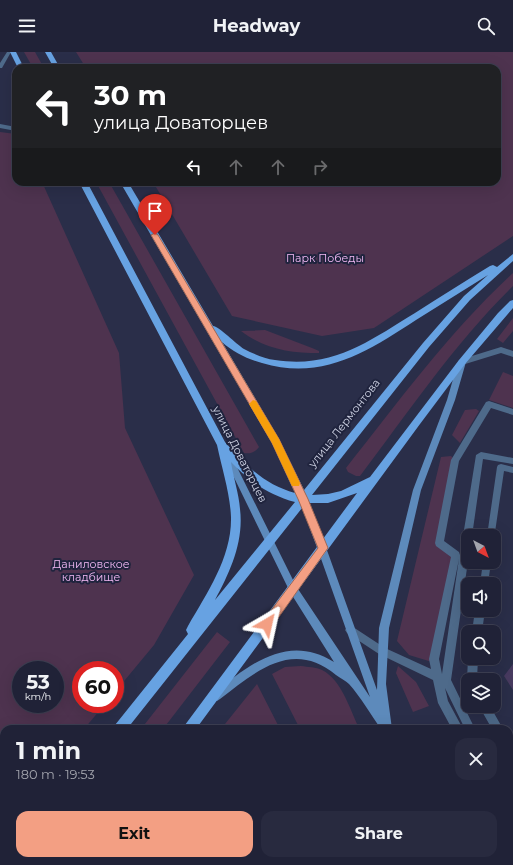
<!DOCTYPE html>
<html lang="en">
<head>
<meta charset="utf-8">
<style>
	:root { --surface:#202237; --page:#282a3f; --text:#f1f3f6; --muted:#a2a4ad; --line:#3d3f52; --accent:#f39f83 }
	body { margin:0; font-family:Montserrat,sans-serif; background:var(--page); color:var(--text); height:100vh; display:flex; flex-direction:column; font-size:15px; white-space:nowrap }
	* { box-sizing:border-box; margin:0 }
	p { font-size:13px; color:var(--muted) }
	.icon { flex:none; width:22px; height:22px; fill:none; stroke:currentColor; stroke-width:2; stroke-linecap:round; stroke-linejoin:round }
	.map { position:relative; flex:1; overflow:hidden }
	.sheet { position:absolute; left:0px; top:673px; width:513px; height:140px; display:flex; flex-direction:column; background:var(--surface); border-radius:12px 12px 0 0; box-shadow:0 4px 16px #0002,0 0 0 1px var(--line) }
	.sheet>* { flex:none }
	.guide { position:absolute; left:12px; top:12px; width:489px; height:122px; border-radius:12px; box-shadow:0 4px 16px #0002,0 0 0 1px var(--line); background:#202124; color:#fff; overflow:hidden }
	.needle { width:26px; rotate:139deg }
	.controls { position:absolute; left:461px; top:477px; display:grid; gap:8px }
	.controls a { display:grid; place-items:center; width:40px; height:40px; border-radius:8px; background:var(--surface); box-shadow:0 4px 16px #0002,0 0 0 1px var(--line); font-size:20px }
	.speed { position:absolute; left:12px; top:609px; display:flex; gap:8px; font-size:20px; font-weight:700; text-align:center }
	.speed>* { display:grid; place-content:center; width:52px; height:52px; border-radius:50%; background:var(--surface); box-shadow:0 4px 16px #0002,0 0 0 1px var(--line); line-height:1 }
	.speed small { font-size:10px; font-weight:400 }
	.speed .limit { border:6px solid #d22; background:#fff; color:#111 }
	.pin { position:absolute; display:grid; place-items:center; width:34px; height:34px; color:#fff; margin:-41px -17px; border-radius:50% 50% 50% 0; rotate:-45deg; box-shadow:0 0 4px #0007 }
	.pin .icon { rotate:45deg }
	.me { position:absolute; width:44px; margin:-22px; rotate:36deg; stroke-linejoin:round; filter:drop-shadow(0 0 3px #0008) }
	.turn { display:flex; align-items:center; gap:14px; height:84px; padding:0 16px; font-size:18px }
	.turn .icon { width:52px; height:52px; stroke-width:2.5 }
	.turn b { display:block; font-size:28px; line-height:34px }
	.lanes { display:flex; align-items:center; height:38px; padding:0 16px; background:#0003; justify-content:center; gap:20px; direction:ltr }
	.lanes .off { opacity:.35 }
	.round { display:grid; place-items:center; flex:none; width:42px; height:42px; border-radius:12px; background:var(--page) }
	.summary { display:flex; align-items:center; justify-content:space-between; height:68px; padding:0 16px }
	h1 { font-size:24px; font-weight:700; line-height:30px }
	.primary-button { display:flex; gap:8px; margin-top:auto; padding:8px 16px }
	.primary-button a { flex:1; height:46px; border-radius:12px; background:var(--accent); color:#111; font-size:16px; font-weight:700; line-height:46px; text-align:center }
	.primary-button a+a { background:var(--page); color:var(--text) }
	header { display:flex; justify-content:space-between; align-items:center; height:52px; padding:0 16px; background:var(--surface); font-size:18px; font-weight:700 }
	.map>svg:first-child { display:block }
	.green { fill:#4e334f; fill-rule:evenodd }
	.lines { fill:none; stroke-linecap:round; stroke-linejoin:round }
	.service { fill:#4e6a8a; fill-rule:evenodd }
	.secondary { fill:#5d8abb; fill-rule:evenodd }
	.primary { fill:#67a2e2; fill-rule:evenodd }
	.wall { fill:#473a5f }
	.shaded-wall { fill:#3a2f4d }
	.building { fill:#53436e; stroke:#3a2f4d }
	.route { fill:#f39f83; stroke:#9e6755 }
	.slow { fill:#f59e0b }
	.labels { text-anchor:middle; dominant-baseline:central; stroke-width:4; stroke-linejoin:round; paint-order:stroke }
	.park-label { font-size:11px; fill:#f4baf6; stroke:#20243e }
	.street-label { font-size:11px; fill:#d1d5e6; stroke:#20243e }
</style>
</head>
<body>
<header><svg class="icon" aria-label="menu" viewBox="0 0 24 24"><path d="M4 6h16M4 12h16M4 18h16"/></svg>Headway<svg class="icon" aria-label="search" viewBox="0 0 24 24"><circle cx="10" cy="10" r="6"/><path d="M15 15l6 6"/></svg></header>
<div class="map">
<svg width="513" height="813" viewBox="0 0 513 813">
	<rect width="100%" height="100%" fill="#2a2e49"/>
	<!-- green -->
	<path class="green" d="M24 0H35L44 16H33Z
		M76 0H513V184L374 276 322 284 232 264 153 130H497V16H86Z
		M0 80 16 82V130H42L119 301 125 376 194 523 154 593 115 640V618H81V652H105L84 677H4V773L0 778ZM21 618H55V652H21Z
		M96 130H109L259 395C255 400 251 402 244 401Z
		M513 221V234C455 291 409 359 360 424H356L348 420 346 416C399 349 450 279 513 221Z
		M513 266V279L503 291 497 287Z
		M265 278 312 296 319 299V301C290 301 265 297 241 279Z
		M503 320 513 324V356L489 348Z
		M476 357 479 359 460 391 452 383 465 358Z
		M451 404 454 407 437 492 455 503 432 610 409 603 397 589 441 405Z
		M217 580 230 590 163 677H141Z
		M301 614C308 615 316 615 322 618 342 628 350 658 359 676L300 677 272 622 285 615Z
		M398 614 416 630 429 654 413 660 396 621Z
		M257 632 280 677H221Z
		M124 809H188L185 813H121Z"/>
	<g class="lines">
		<!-- service -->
		<path class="service" d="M7 0H11L2 16H0V11Z
			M0 72 16 75V79L0 76Z
			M501 295 513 299V305L501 301 462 313 458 310 459 308Z
			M489 349 513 357V363L491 356 459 409 444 489 459 500 460 503 476 403 481 400 513 406V412L483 407 472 484H468V509L451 628 475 677H465L445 636 448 649 463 677H452L438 651 433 628 379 602 347 581 345 578 347 575 350 574 353 575 385 596 431 617 429 607 451 505 436 494 435 491 451 408 486 350ZM459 507 442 622 439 607Z
			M501 412 513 415V421L504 419 494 487V484H487L497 415 498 413Z
			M483 510H491L488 532H480Z
			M475 558H485L482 580H472Z
			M468 606H478L477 628H468V630L467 628Z
			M479 654H490L503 677H492Z
			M509 690 513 692V713L509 714Z"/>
		<!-- secondary -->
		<path class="secondary" d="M462 307 466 310 455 348 421 438 389 576 386 632 392 677H381C371 663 360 644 349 632 346 629 340 626 336 623 293 587 256 619 220 647L217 649 214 647 212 644 214 641C250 612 288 581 334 610L290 540 223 403 224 401H230L296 534 370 645 319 501 299 447 300 445 303 444 306 445 307 447 328 501 377 638 379 576 413 438 447 348 458 310Z
			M451 809H464L466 813H453Z"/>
		<!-- primary -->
		<path class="primary" d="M10 0H16L24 16H18Z
			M45 0H51L60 16H54Z
			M79 130H87L225 390C245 413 265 433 295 441L272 391 120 130H128L213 274C220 275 236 292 244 297 254 302 265 307 275 308 333 317 369 289 415 261 440 245 465 229 490 214L493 213 497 215 513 202V209L470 248 429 295 312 443 328 442 341 439 370 425 459 308 498 261 510 249 513 248V256L465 312 420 372 196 677H182L357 441 328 451H306L127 677H113L115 673 188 582 186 578 188 574C207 541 232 505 231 465 230 441 222 417 217 393ZM488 223 464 244 423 291 304 438 279 387 222 290C233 300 247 307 262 311 322 329 367 300 416 268 440 253 464 238 488 223ZM231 410C249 429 269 443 295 450L215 548C230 520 244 490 240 457 239 442 233 424 231 410Z
			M5 809H20L18 813H3Z
			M82 809H97L95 813H80Z"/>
	</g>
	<!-- wall -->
	<path class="wall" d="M513 612V638L504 624Z
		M270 809H336L335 812 333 813H272Z"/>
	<!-- shaded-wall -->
	<path class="shaded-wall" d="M335 809H336L335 812 333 813H328Z"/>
	<!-- building -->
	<path class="building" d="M273 809H335L328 813H275Z"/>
	<!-- route -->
	<path class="route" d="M155 181 158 183 279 387 308 447 328 496 271 576 267 577 263 576 262 572 263 569 318 496 298 447 272 391 151 183Z"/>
	<!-- slow -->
	<path class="slow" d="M253 348 256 349 279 387 300 431 299 434H292L272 391 249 352Z"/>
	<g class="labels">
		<!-- park labels -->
		<g class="park-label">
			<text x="325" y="206">Парк Победы</text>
			<text x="91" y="512">Даниловское<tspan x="91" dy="13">кладбище</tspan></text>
		</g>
		<!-- street labels -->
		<g class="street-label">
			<text transform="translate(344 371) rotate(-52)">улица Лермонтова</text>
			<text transform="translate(240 402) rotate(63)">улица Доваторцев</text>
		</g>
	</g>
</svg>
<div class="controls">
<a><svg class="needle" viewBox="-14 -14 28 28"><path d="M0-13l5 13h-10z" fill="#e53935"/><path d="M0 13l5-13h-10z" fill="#a2a4ad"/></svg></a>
<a><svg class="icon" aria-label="sound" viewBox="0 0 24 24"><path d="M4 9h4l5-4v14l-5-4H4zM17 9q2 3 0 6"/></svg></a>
<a><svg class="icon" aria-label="search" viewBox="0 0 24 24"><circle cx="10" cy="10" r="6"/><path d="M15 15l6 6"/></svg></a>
<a><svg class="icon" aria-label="layers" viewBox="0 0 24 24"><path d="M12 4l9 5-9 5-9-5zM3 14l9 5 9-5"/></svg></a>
</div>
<div class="speed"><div>53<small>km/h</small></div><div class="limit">60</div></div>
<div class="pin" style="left:155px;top:183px;background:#d93025"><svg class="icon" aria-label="arrive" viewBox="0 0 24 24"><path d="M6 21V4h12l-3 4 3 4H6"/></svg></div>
<svg class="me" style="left:267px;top:572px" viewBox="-20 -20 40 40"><path d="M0-17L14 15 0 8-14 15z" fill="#f39f83" stroke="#fff" stroke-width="4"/></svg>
<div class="guide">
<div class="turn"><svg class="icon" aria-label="left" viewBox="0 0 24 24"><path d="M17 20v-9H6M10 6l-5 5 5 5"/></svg><div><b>30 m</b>улица Доваторцев</div></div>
<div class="lanes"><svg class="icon" aria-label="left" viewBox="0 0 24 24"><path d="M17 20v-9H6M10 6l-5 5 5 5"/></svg><svg class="icon off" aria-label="ahead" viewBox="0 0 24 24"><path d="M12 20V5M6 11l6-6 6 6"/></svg><svg class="icon off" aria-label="ahead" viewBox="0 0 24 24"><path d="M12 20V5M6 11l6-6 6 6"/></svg><svg class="icon off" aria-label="right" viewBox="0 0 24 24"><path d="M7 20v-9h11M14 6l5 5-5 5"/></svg></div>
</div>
<section class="sheet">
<div class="summary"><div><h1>1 min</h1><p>180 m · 19:53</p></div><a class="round"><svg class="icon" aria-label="close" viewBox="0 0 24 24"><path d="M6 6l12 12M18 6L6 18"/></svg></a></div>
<div class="primary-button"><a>Exit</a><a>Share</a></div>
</section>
</div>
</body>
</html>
